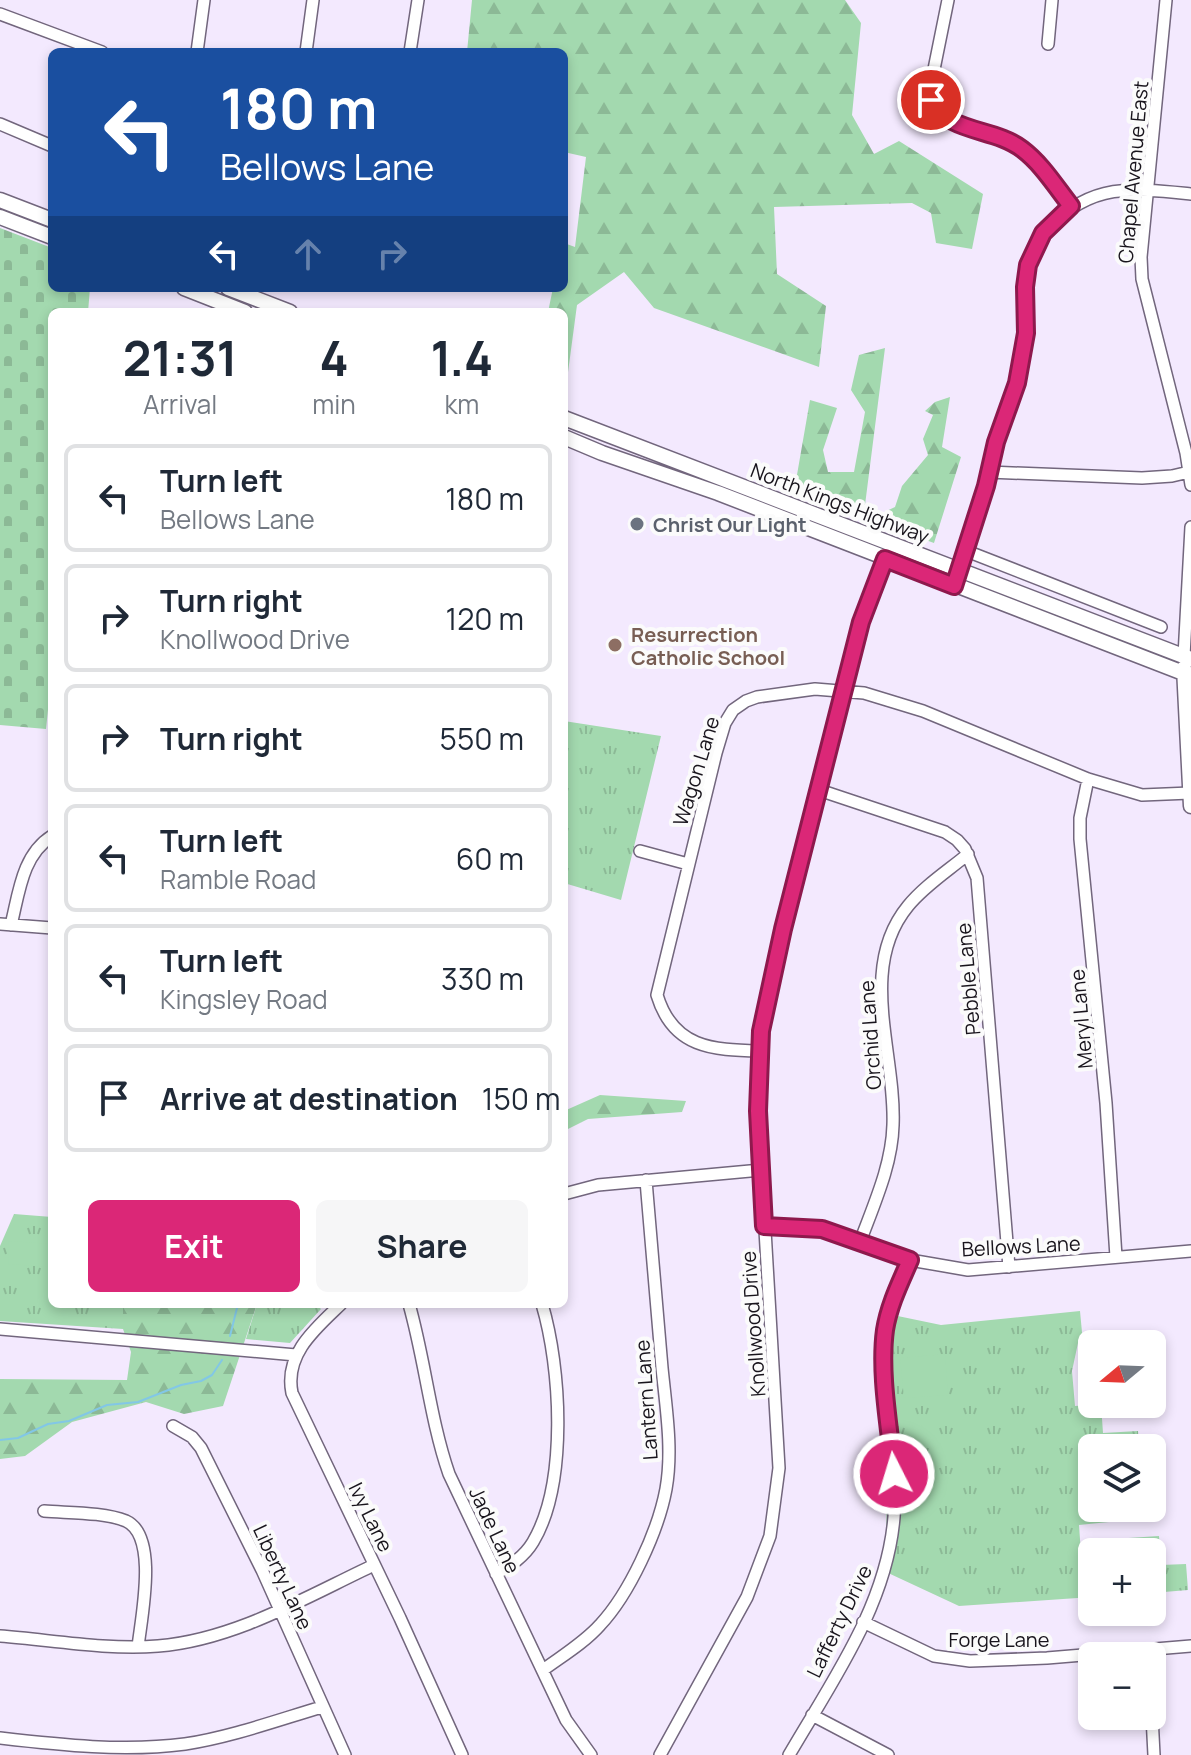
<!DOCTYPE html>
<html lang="en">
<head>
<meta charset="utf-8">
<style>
	:root { --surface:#fff; --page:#f6f6f7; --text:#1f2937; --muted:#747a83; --line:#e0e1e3; --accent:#db2777 }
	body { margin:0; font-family:Manrope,sans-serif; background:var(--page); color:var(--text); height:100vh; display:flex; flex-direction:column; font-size:30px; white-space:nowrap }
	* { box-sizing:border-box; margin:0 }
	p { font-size:26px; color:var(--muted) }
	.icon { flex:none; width:44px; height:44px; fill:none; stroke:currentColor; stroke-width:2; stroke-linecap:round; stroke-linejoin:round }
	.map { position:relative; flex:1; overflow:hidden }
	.details { position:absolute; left:48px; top:308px; width:520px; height:1000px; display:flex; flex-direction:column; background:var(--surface); border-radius:12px; box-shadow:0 4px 12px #0003 }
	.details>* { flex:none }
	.hud { position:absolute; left:48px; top:48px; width:520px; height:244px; border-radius:12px; box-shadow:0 4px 12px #0003; background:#1a4fa0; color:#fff; overflow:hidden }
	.needle { width:52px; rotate:251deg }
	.tools { position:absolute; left:1078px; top:1330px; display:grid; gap:16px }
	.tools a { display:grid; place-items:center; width:88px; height:88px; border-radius:12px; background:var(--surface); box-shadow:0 4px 12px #0003; font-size:40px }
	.pin { position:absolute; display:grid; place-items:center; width:68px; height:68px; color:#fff; margin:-34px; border:4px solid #fff; border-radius:50%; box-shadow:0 2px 8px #0007 }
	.me { position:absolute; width:88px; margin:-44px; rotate:355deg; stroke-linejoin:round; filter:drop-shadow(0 0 6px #0008) }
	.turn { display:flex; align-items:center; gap:28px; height:168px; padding:0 40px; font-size:36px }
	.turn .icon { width:104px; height:104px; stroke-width:2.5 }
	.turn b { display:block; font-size:56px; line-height:68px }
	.lanes { display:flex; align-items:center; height:76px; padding:0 40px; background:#0003; justify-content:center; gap:40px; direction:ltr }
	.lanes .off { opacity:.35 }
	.eta { display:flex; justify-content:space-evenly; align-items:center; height:136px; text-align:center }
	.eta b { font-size:48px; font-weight:700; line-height:56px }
	.cta { display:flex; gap:16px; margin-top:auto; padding:16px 40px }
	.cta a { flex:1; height:92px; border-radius:12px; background:var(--accent); color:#fff; font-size:32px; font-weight:700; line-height:92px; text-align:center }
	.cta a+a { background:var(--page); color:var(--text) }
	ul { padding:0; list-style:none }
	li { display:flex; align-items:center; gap:24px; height:108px; margin:0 16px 12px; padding:0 24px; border:4px solid var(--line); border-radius:12px }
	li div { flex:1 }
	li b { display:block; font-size:30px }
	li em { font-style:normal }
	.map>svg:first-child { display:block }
	.grass { fill:url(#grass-tufts) }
	.forest { fill:url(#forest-firs) }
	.cemetery { fill:url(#cemetery-stones) }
	.garden { fill:#a3d9af }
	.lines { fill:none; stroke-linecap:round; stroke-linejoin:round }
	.stream { stroke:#82c7e6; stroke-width:2 }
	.minor-casing { stroke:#72667d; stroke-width:14 }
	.major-casing { stroke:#72667d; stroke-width:17 }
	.minor { stroke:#fff; stroke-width:11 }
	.major { stroke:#fff; stroke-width:14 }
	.route-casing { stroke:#8e194d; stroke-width:20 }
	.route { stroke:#db2777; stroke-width:14 }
	.worship-dot { fill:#6b7280; stroke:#fbfbfb; stroke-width:3 }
	.education-dot { fill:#8d6e63; stroke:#fbfbfb; stroke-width:3 }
	.labels { text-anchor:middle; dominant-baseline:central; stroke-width:8; stroke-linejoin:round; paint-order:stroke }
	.street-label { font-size:20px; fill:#18141c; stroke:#fbfbfb }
	.worship-label { font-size:20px; font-weight:bold; fill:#5b616d; stroke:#fbfbfb; text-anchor:start }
	.education-label { font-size:20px; font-weight:bold; fill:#785e54; stroke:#fbfbfb; text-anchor:start }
</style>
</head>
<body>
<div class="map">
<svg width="1191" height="1755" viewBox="0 0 1191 1755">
	<defs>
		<pattern id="grass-tufts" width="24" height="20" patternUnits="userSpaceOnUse" patternTransform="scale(2)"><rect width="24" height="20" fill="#a3d9af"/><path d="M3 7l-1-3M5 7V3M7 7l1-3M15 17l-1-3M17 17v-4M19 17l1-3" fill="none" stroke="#8cb996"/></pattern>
		<pattern id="forest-firs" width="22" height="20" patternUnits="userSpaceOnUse" patternTransform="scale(2)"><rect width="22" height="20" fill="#a3d9af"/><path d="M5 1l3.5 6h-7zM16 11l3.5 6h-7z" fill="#8cb996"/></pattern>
		<pattern id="cemetery-stones" width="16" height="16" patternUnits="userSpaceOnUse" patternTransform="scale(2)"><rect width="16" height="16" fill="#a3d9af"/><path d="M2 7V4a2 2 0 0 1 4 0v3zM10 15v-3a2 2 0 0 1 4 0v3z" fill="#8cb996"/></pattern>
	</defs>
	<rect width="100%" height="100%" fill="#f3e9fe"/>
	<!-- grass -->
	<path class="grass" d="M564 721 661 736 621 900 564 883Z
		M14 1214 52 1217V1304H123V1329L0 1321V1246Z
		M257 1304H316L321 1309 290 1343 246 1339Z
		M1080 1311 1083 1343H1078L1072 1371 1075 1406 1101 1404 1103 1433 1138 1431 1139 1448H1092V1508H1108L1109 1522 1079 1525 1082 1568H1092V1597L959 1606 886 1572 888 1314 941 1325Z
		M1159 1536 1161 1565 1186 1564 1188 1590 1152 1593V1552H1114L1113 1539Z"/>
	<!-- forest -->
	<path class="forest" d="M472 0H845L861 23 852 115 874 154 899 141 983 194 972 249 936 243 931 213 912 203 774 207 777 274 826 306 819 367 654 308 624 272 577 305 564 402V312H548L553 288H564V243L575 247 586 157 564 152V52H467Z
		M885 348 865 505 880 514 895 507 902 486 928 455 923 439 933 415 925 411 935 402 950 397 942 447 961 457 934 543 794 492 810 400 837 408 823 450 828 472H854L865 412 851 390 859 355Z
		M600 1095 686 1101 682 1112 588 1119 564 1131V1111Z
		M123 1304H257L223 1406 184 1414 146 1402 72 1422 25 1456 0 1459V1379L127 1380 131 1352 123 1329Z"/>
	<!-- cemetery -->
	<path class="cemetery" d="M0 228 52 248V288H90L88 312H52V671L46 729 0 725Z"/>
	<!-- garden -->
	<path class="garden" d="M9 1241 52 1244V1267L8 1264Z
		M945 1354 948 1395 904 1398 900 1358Z"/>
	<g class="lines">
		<!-- stream -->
		<path class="stream" d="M230 1336 238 1304
			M0 1440 18 1438 48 1424 69 1421 107 1405 138 1402 181 1385 201 1381 212 1375 222 1360"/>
		<!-- minor casing -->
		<g class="minor-casing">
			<path id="minor" d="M948 0 930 89C935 134 994 127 1023 150 1042 165 1056 188 1071 206
				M1166 0 1141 257 1142 279 1186 453 1191 485
				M0 14 102 52
				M1048 44 1052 0
				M197 52 204 0
				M306 52 313 0
				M410 52 418 0
				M0 124 52 146
				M989 472 1142 478 1172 476 1189 472
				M964 550 1161 627
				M956 577C962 548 975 519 985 490 990 475 991 458 996 443 1002 423 1011 404 1017 385 1027 352 1023 321 1025 288 1026 265 1034 243 1050 227 1092 182 1135 188 1191 194
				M1184 656 1191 527
				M1088 779 1080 818V839L1106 1103 1116 1257
				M819 790 945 832 957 840 965 849 977 878 1009 1267
				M640 851 688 864
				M0 924 52 928
				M11 925C19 893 22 855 52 836
				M760 1051C712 1050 673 1048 657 995L716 753 725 723 733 710 746 701 757 697 815 689 864 693 923 711 1088 779 1142 795 1190 793
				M564 1194 598 1185 761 1170
				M764 1226 822 1229 910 1260 968 1270 1191 1251
				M860 1242C874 1204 892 1165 893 1125 896 1053 857 968 908 906 924 886 949 870 968 854
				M341 1304C316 1328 284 1354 292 1393L400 1618 462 1755
				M409 1304C425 1360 430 1419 449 1474L566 1720 591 1755
				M0 1329 296 1355
				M173 1426 192 1437 201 1448 262 1570 345 1755
				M44 1511C68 1513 104 1512 126 1521 159 1536 141 1618 138 1647
				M496 1574C511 1565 524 1557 533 1542 568 1483 561 1368 542 1304
				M863 1622 934 1656 970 1661 1047 1658 1191 1646
				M0 1636C52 1640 106 1650 158 1646 234 1640 306 1597 374 1565
				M543 1670C562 1656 584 1643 600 1625 629 1594 658 1532 666 1489 673 1450 666 1408 662 1368 657 1306 651 1243 646 1180
				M812 1715 888 1755
				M1152 1716 1154 1755
				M0 1738C61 1745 124 1752 185 1744 231 1737 278 1720 322 1707
				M660 1755 747 1597 770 1536 779 1468 758 1111 761 1031 783 929 861 622 888 553
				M789 1755C832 1681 887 1605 894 1517 900 1456 878 1395 885 1335 888 1308 899 1284 910 1260"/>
		</g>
		<!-- major casing -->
		<g class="major-casing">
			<path id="major" d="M0 200 52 220
				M0 217 52 237
				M184 288 245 312
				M228 288 290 312
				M564 418 1191 659
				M564 437 602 453 718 493 1191 676
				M1184 668 1191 806"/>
		</g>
		<!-- minor -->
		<use href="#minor" class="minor"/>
		<!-- major -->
		<use href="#major" class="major"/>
	</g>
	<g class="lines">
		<!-- route casing -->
		<g class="route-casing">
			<path id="route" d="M894 1474C890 1430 879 1374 885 1330 889 1305 900 1283 910 1260L822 1229 764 1226 758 1111 761 1031 783 929 861 622 885 559 954 586 986 486 996 442 1017 383 1026 333 1025 287 1028 265 1043 233 1071 206C1056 187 1042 164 1022 149 993 127 949 134 931 100"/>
		</g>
		<!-- route -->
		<use href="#route" class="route"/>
	</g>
	<!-- markers -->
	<circle class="worship-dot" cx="637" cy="524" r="8"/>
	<circle class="education-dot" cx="615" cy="645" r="8"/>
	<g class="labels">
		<!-- street labels -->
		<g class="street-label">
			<text transform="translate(1133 172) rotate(-85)">Chapel Avenue East</text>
			<text transform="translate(840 503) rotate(21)">North Kings Highway</text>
			<text transform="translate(696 771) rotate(-73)">Wagon Lane</text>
			<text transform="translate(968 979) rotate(-95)">Pebble Lane</text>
			<text transform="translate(1081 1019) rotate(-95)">Meryl Lane</text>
			<text transform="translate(870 1035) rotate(-94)">Orchid Lane</text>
			<text transform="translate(1021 1246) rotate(-3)">Bellows Lane</text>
			<text transform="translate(753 1324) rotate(-94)">Knollwood Drive</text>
			<text transform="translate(646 1400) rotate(-94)">Lantern Lane</text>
			<text transform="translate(371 1517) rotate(64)">Ivy Lane</text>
			<text transform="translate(495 1530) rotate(65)">Jade Lane</text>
			<text transform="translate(283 1577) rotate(65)">Liberty Lane</text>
			<text transform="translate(839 1621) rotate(-64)">Lafferty Drive</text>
			<text x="999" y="1639">Forge Lane</text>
		</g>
		<!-- worship labels -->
		<g class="worship-label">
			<text x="653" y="524">Christ Our Light</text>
		</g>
		<!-- education labels -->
		<g class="education-label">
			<text x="631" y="634">Resurrection<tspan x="631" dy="23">Catholic School</tspan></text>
		</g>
	</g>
</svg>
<div class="tools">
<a><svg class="needle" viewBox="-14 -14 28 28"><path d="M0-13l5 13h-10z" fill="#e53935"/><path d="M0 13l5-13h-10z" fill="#747a83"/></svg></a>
<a><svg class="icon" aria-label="layers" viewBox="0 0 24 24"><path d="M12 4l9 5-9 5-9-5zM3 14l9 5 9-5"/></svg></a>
<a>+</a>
<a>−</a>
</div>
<div class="pin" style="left:931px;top:100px;background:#d93025"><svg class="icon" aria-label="arrive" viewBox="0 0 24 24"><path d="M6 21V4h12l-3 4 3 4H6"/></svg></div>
<svg class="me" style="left:894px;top:1474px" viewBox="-20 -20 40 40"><circle r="17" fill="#db2777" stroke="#fff" stroke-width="3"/><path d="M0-11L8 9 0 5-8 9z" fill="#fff"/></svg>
<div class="hud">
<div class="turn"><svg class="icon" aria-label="left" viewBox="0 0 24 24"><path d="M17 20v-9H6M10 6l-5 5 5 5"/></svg><div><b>180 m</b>Bellows Lane</div></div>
<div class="lanes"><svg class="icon" aria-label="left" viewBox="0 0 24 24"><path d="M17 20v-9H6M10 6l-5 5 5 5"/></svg><svg class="icon off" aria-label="ahead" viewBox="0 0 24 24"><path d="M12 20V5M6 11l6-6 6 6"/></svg><svg class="icon off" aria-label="right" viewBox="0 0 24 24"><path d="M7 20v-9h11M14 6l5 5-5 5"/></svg></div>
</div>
<section class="details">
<div class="eta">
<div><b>21:31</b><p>Arrival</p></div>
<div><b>4</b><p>min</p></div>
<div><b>1.4</b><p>km</p></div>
</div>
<ul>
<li><svg class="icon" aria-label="left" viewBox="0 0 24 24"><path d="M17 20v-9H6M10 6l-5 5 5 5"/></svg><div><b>Turn left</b><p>Bellows Lane</p></div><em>180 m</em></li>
<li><svg class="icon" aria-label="right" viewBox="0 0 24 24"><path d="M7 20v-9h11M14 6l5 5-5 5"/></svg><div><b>Turn right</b><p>Knollwood Drive</p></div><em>120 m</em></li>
<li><svg class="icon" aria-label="right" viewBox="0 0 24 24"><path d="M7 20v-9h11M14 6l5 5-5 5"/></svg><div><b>Turn right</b></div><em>550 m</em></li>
<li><svg class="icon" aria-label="left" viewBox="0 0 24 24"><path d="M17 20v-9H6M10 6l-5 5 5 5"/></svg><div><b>Turn left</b><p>Ramble Road</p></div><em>60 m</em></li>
<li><svg class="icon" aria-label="left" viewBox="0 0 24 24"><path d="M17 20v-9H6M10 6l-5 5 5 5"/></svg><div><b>Turn left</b><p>Kingsley Road</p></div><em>330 m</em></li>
<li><svg class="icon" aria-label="arrive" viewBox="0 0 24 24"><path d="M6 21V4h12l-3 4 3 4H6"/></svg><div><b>Arrive at destination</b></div><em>150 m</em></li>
</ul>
<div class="cta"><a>Exit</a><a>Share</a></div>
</section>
</div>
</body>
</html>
